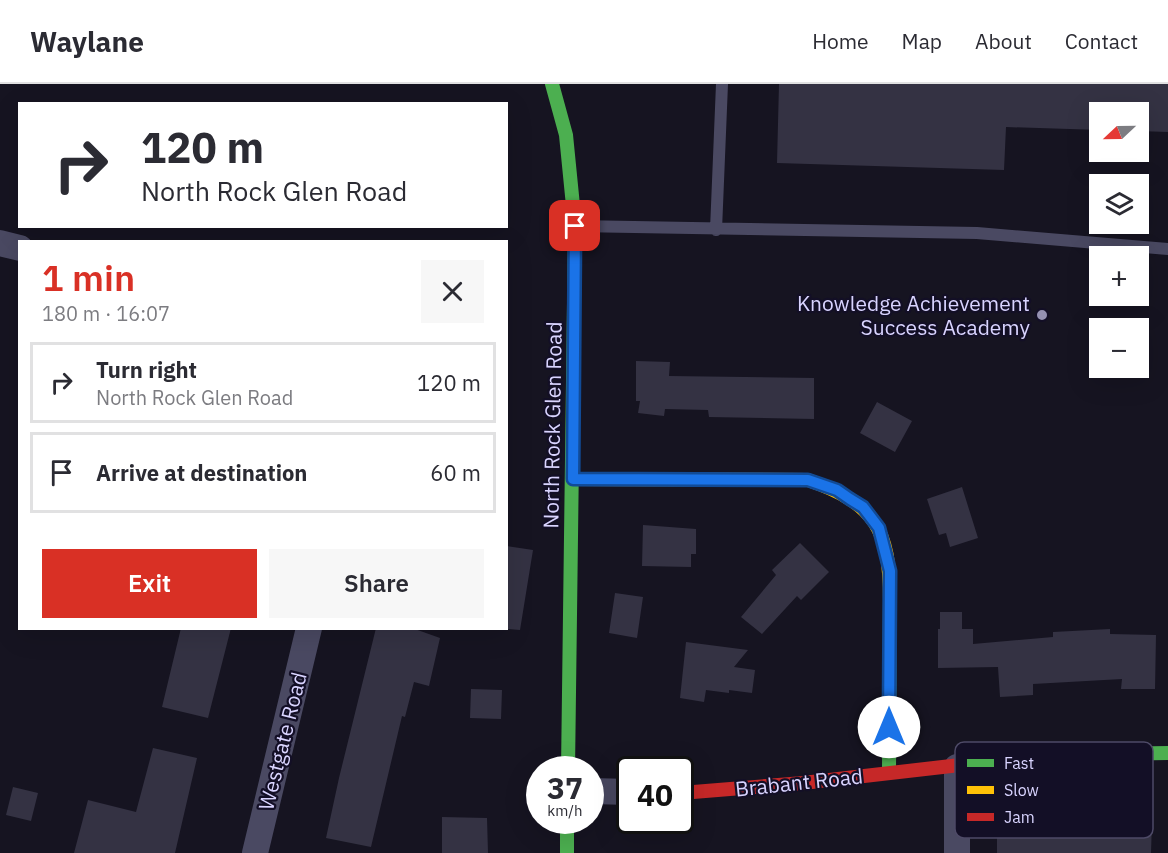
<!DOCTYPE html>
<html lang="en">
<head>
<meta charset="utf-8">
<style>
	:root { --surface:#fff; --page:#f7f7f7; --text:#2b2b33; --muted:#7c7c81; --line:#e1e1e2; --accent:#d93025 }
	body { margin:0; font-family:"IBM Plex Sans",sans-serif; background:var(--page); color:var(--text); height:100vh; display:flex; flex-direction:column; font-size:22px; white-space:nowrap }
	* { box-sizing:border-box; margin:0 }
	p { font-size:20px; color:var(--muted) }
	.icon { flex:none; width:33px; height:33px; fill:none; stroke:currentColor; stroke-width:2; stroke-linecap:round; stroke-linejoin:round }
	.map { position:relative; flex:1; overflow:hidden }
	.sheet { position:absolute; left:18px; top:156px; width:490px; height:390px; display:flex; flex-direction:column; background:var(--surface); border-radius:0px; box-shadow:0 6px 24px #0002 }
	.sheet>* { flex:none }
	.guide { position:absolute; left:18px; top:18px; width:490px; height:126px; border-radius:0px; box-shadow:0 6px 24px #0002; background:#fff; color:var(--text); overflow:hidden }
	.needle { width:39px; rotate:248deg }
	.tools { position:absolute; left:1089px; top:18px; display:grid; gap:12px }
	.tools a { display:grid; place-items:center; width:60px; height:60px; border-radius:0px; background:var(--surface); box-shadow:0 6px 24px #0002; font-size:30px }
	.speed { position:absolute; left:526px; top:672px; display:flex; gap:12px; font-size:30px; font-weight:700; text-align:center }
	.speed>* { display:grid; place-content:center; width:78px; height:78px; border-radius:50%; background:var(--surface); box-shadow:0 6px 24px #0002; line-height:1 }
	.speed small { font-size:15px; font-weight:400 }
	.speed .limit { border:3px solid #111; border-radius:9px; background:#fff; color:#111 }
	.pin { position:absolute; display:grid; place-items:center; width:51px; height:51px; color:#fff; margin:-26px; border-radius:12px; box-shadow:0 3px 9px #0006 }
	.me { position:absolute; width:66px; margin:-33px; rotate:0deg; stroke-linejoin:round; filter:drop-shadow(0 0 4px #0008) }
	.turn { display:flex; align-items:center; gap:21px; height:126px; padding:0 24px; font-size:27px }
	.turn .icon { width:78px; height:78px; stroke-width:2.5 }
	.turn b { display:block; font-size:42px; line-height:51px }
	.round { display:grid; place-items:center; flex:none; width:63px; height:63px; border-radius:0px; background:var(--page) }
	.headline { display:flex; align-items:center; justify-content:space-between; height:102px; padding:0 24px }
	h1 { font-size:36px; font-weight:600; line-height:45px; color:var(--accent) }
	.primary-button { display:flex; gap:12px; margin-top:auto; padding:12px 24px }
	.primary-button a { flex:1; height:69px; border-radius:0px; background:var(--accent); color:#fff; font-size:24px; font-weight:600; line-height:69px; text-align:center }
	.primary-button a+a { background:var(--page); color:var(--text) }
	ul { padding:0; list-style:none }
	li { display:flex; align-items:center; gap:18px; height:81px; margin:0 12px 9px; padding:0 12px; border:3px solid var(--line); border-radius:0px }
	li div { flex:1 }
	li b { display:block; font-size:22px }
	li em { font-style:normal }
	header { display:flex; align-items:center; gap:36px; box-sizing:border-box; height:84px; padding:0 30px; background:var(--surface); border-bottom:2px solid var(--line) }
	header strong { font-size:28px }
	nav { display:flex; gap:33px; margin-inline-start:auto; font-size:21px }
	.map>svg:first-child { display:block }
	.building { fill:#343243 }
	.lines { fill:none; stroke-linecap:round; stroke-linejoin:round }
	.lane { stroke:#4a4962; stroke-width:12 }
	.street { stroke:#4a4962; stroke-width:26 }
	.fast { stroke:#4caf50; stroke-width:14 }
	.slow { stroke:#ffc107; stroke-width:14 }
	.jam { stroke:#c62828; stroke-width:14 }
	.route-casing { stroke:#114b97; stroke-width:15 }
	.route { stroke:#1a73e8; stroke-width:10 }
	.poi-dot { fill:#9591b1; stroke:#130f26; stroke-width:2 }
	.labels { text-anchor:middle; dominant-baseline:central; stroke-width:4.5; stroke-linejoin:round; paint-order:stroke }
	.poi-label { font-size:21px; fill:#d9d4ff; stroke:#130f26; text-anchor:end }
	.street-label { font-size:21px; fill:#d9d4ff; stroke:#130f26 }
	.key { fill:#130f26; stroke:#4e4a67; stroke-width:1.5 }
	.key-label { font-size:16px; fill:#d9d4ff }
</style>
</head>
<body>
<header>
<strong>Waylane</strong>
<nav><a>Home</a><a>Map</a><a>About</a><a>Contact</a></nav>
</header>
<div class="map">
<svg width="1168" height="769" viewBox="0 0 1168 769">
	<rect width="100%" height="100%" fill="#161421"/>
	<!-- building -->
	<path class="building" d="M779 0H1168V48L1138 47V28H1100V46L1006 43 1004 86 777 79Z
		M636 277 670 278 669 292 814 294V335L709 333 708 326 665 325 664 332 638 329 640 317H636Z
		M877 318 912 337 895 368 860 349Z
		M962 403 978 454 950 463 946 449 939 451 927 415Z
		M643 441 696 445V470H691V483L642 482Z
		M800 459 829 488 801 516 797 512 762 550 741 533 776 491 772 486Z
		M507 462 533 466 520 546 507 545Z
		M615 509 643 513 637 554 609 549Z
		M940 528H962V545H973V560L1053 553V548L1110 545V550L1156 551 1155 605H1121L1122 595 1033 600V611L1000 613 998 583 938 584V545H940Z
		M181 544H231L208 634 162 623Z
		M376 544H412L440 554 429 602 414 598 405 633 402 632 371 763 326 754 339 694Z
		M686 558 748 566 734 583 755 586 752 609 729 606V609L706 606 704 618 680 614Z
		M471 605 502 606 501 635 470 634Z
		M153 664 197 674 175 769H74L88 716 136 728Z
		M13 703 38 709 31 737 6 731Z
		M1137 724 1136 736 1152 737 1151 769H997V742H1002V729L1057 730V728Z
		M442 733 487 734 488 769H442Z"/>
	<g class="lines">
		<!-- lane -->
		<path class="lane" d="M576 142 977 149 1168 165
			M716 146 722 0"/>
		<!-- street -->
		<path class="street" d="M0 159 20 164
			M957 683V769
			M591 707 630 708
			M255 769 309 544"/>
		<!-- fast -->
		<path class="fast" d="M552 0 566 51 575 142 568 686
			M986 678 1107 670 1168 669
			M889 688 890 516
			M567 736V769"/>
		<!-- slow -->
		<path class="slow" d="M573 395 808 396C875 419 890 445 890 516"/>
		<!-- jam -->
		<path class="jam" d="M681 709 803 699 986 678"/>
	</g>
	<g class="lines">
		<!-- route casing -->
		<g class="route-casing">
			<path id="route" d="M575 142 573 395 808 396 837 406 850 415 863 423 879 444 890 487 889 643"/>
		</g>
		<!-- route -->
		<use href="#route" class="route"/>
	</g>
	<!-- markers -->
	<circle class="poi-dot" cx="1042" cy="231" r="6"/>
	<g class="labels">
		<!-- poi labels -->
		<g class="poi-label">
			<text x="1030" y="219">Knowledge Achievement<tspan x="1030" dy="24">Success Academy</tspan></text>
		</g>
		<!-- street labels -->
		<g class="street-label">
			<text transform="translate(552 341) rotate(-89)">North Rock Glen Road</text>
			<text transform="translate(282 657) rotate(-76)">Westgate Road</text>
			<text transform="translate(799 698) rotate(-6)">Brabant Road</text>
		</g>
	</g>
	<!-- legend -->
	<rect x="955" y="658" width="198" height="96" rx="9" class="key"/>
	<rect x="967" y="675" width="27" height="8" fill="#4caf50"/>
	<rect x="967" y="702" width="27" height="8" fill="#ffc107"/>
	<rect x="967" y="729" width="27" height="8" fill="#c62828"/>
	<g class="key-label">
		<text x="1004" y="685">Fast</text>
		<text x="1004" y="712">Slow</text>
		<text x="1004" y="739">Jam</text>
	</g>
</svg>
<div class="tools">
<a><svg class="needle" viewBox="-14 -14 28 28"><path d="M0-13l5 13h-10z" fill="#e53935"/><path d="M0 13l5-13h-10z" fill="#7c7c81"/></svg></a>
<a><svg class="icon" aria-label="layers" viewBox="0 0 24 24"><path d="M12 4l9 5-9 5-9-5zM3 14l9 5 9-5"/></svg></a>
<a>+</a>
<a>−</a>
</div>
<div class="speed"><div>37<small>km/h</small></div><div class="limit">40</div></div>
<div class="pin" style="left:575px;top:142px;background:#d93025"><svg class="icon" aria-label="arrive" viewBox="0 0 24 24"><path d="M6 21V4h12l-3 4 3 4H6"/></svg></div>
<svg class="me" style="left:889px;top:643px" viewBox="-20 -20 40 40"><circle r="19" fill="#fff"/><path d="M0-13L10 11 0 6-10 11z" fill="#1a73e8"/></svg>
<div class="guide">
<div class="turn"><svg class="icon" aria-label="right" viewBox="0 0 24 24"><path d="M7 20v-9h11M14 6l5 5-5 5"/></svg><div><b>120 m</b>North Rock Glen Road</div></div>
</div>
<section class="sheet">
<div class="headline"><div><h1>1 min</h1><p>180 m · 16:07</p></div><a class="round"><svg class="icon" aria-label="close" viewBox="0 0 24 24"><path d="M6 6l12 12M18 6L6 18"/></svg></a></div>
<ul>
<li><svg class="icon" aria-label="right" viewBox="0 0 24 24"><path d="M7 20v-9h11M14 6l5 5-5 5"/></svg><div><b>Turn right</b><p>North Rock Glen Road</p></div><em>120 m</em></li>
<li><svg class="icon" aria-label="arrive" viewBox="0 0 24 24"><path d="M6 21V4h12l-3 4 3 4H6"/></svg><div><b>Arrive at destination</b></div><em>60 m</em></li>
</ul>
<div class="primary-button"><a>Exit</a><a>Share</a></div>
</section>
</div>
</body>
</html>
